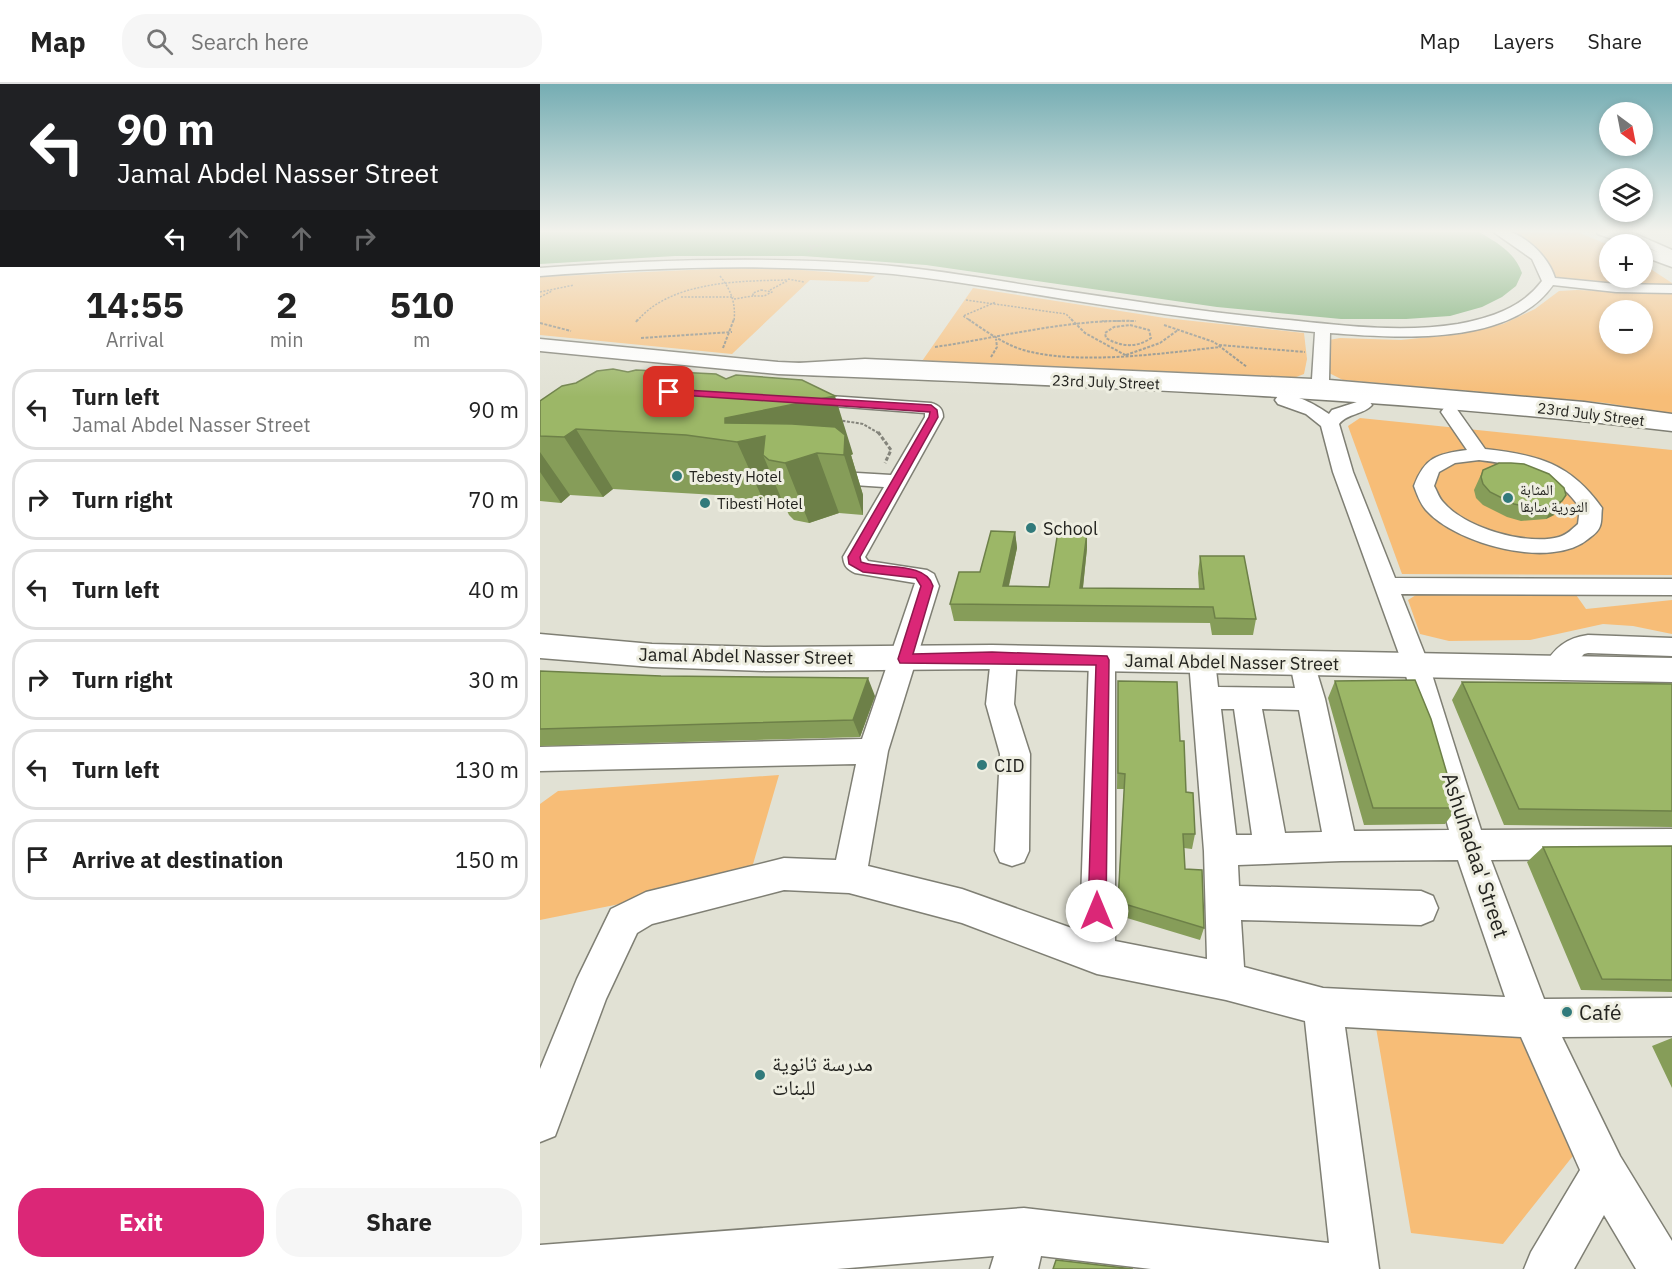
<!DOCTYPE html>
<html lang="en">
<head>
<meta charset="utf-8">
<style>
	:root { --surface:#fff; --page:#f6f6f6; --text:#222; --muted:#767676; --line:#e0e0e0; --accent:#db2777 }
	body { margin:0; font-family:"IBM Plex Sans","Noto Naskh Arabic",sans-serif; background:var(--page); color:var(--text); height:100vh; display:flex; flex-direction:column; font-size:22px; white-space:nowrap }
	* { box-sizing:border-box; margin:0 }
	p { font-size:20px; color:var(--muted) }
	.icon { flex:none; width:33px; height:33px; fill:none; stroke:currentColor; stroke-width:2; stroke-linecap:round; stroke-linejoin:round }
	.map { position:relative; flex:1; overflow:hidden }
	.drawer { display:flex; flex-direction:column; background:var(--surface); width:540px }
	.drawer>* { flex:none }
	.hud { background:#202124; color:#fff; overflow:hidden }
	.needle { width:39px; rotate:148deg }
	.tools { position:absolute; left:1059px; top:18px; display:grid; gap:12px }
	.tools a { display:grid; place-items:center; width:54px; height:54px; border-radius:50%; background:var(--surface); box-shadow:0 3px 9px #0003; font-size:30px }
	.pin { position:absolute; display:grid; place-items:center; width:51px; height:51px; color:#fff; margin:-26px; border-radius:12px; box-shadow:0 3px 9px #0006 }
	.me { position:absolute; width:66px; margin:-33px; rotate:0deg; stroke-linejoin:round; filter:drop-shadow(0 0 4px #0008) }
	.turn { display:flex; align-items:center; gap:21px; height:126px; padding:0 18px; font-size:27px }
	.turn .icon { width:78px; height:78px; stroke-width:2.5 }
	.turn b { display:block; font-size:42px; line-height:51px }
	.lanes { display:flex; align-items:center; height:57px; padding:0 18px; background:#0003; justify-content:center; gap:30px; direction:ltr }
	.lanes .off { opacity:.35 }
	.eta { display:flex; justify-content:space-evenly; align-items:center; height:102px; text-align:center }
	.eta b { font-size:36px; font-weight:800; line-height:42px }
	.primary-button { display:flex; gap:12px; margin-top:auto; padding:12px 18px }
	.primary-button a { flex:1; height:69px; border-radius:24px; background:var(--accent); color:#fff; font-size:24px; font-weight:800; line-height:69px; text-align:center }
	.primary-button a+a { background:var(--page); color:var(--text) }
	ul { padding:0; list-style:none }
	li { display:flex; align-items:center; gap:18px; height:81px; margin:0 12px 9px; padding:0 6px; border:3px solid var(--line); border-radius:24px }
	li div { flex:1 }
	li b { display:block; font-size:22px }
	li em { font-style:normal }
	header { display:flex; align-items:center; gap:36px; box-sizing:border-box; height:84px; padding:0 30px; background:var(--surface); border-bottom:2px solid var(--line) }
	header strong { font-size:28px }
	nav { display:flex; gap:33px; margin-inline-start:auto; font-size:21px }
	.search { width:420px; height:54px; background:var(--page); display:flex; align-items:center; gap:15px; box-sizing:border-box; padding:0 21px; border-radius:24px; color:var(--muted); font-size:22px }
	main { display:flex; flex:1; min-height:0 }
	.map>svg:first-child { display:block }
	.green { fill:#f7bd77; fill-rule:evenodd }
	.water { fill:#68a363 }
	.lines { fill:none; stroke-linecap:round; stroke-linejoin:round }
	.minor-casing { stroke:#7f7f74; stroke-width:3 }
	.major-casing { stroke:#7f7f74; stroke-width:3 }
	.path-far2 { stroke:#84847b; stroke-width:1.5; stroke-dasharray:2 1.5; stroke-linecap:butt }
	.path-far1 { stroke:#84847b; stroke-width:2; stroke-dasharray:3 1.5; stroke-linecap:butt }
	.path { stroke:#84847b; stroke-width:3; stroke-dasharray:4 2; stroke-linecap:butt }
	.minor { fill:#fff; fill-rule:evenodd }
	.major { fill:#fff; fill-rule:evenodd }
	.wall { fill:#869d59 }
	.shaded-wall { fill:#6d8048 }
	.building { fill:#9cb767; stroke:#6d8048; stroke-width:1.5 }
	.route { fill:#db2777; stroke:#8e194d; stroke-width:1.5 }
	.poi-dot { fill:#317a7b; stroke:#eeeee1; stroke-width:2 }
	.labels { text-anchor:middle; dominant-baseline:central; stroke-width:6; stroke-linejoin:round; paint-order:stroke }
	.far-street-label { font-size:15px; fill:#23231f; stroke:#eeeee1 }
	.far-poi-label { font-size:15px; fill:#23231f; stroke:#eeeee1; text-anchor:start }
	.poi-label { font-size:18px; fill:#23231f; stroke:#eeeee1; text-anchor:start }
	.street-label { font-size:18px; fill:#23231f; stroke:#eeeee1 }
	.near-street-label { font-size:21px; fill:#23231f; stroke:#eeeee1 }
	.near-poi-label { font-size:21px; fill:#23231f; stroke:#eeeee1; text-anchor:start }
</style>
</head>
<body>
<header>
<strong>Map</strong>
<div class="search"><svg class="icon" aria-label="search" viewBox="0 0 24 24"><circle cx="10" cy="10" r="6"/><path d="M15 15l6 6"/></svg>Search here</div>
<nav><a>Map</a><a>Layers</a><a>Share</a></nav>
</header>
<main>
<section class="drawer">
<div class="hud">
<div class="turn"><svg class="icon" aria-label="left" viewBox="0 0 24 24"><path d="M17 20v-9H6M10 6l-5 5 5 5"/></svg><div><b>90 m</b>Jamal Abdel Nasser Street</div></div>
<div class="lanes"><svg class="icon" aria-label="left" viewBox="0 0 24 24"><path d="M17 20v-9H6M10 6l-5 5 5 5"/></svg><svg class="icon off" aria-label="ahead" viewBox="0 0 24 24"><path d="M12 20V5M6 11l6-6 6 6"/></svg><svg class="icon off" aria-label="ahead" viewBox="0 0 24 24"><path d="M12 20V5M6 11l6-6 6 6"/></svg><svg class="icon off" aria-label="right" viewBox="0 0 24 24"><path d="M7 20v-9h11M14 6l5 5-5 5"/></svg></div>
</div>
<div class="eta">
<div><b>14:55</b><p>Arrival</p></div>
<div><b>2</b><p>min</p></div>
<div><b>510</b><p>m</p></div>
</div>
<ul>
<li><svg class="icon" aria-label="left" viewBox="0 0 24 24"><path d="M17 20v-9H6M10 6l-5 5 5 5"/></svg><div><b>Turn left</b><p>Jamal Abdel Nasser Street</p></div><em>90 m</em></li>
<li><svg class="icon" aria-label="right" viewBox="0 0 24 24"><path d="M7 20v-9h11M14 6l5 5-5 5"/></svg><div><b>Turn right</b></div><em>70 m</em></li>
<li><svg class="icon" aria-label="left" viewBox="0 0 24 24"><path d="M17 20v-9H6M10 6l-5 5 5 5"/></svg><div><b>Turn left</b></div><em>40 m</em></li>
<li><svg class="icon" aria-label="right" viewBox="0 0 24 24"><path d="M7 20v-9h11M14 6l5 5-5 5"/></svg><div><b>Turn right</b></div><em>30 m</em></li>
<li><svg class="icon" aria-label="left" viewBox="0 0 24 24"><path d="M17 20v-9H6M10 6l-5 5 5 5"/></svg><div><b>Turn left</b></div><em>130 m</em></li>
<li><svg class="icon" aria-label="arrive" viewBox="0 0 24 24"><path d="M6 21V4h12l-3 4 3 4H6"/></svg><div><b>Arrive at destination</b></div><em>150 m</em></li>
</ul>
<div class="primary-button"><a>Exit</a><a>Share</a></div>
</section>
<div class="map">
<svg width="1132" height="1185" viewBox="0 0 1132 1185">
	<rect width="100%" height="100%" fill="#e1e1d4"/>
	<!-- green -->
	<path class="green" d="M961 147H1035L1069 161 1070 194H1102L1103 180 1132 199V203H1077L1018 196C1002 168 989 162 961 147Z
		M191 184 249 185 335 192 328 198 270 196 192 270 0 251V193Z
		M433 204 625 234 764 249 767 275 764 290 751 295 380 280Z
		M1037 206 1132 210V330L1066 319 803 296 789 289V256L800 254 861 256 920 250 963 240 995 225 1019 207ZM1070 226H1102V260H1070Z
		M820 334 1132 366V491L862 490 808 342Z
		M884 506 1034 508 1046 525 1132 516V550L1093 542 1063 540 990 556 909 557 880 550 868 516Z
		M239 691 209 794 0 836V720L18 707Z
		M833 926 1004 945 1040 1063 963 1160 871 1149Z"/>
	<!-- water -->
	<path class="water" d="M0 147H937C956 158 974 167 982 189L976 202 962 213 942 223 910 232 866 235H801L677 223 386 181 263 172H135L0 180Z"/>
	<g class="lines">
		<!-- minor casing -->
		<g class="minor-casing">
			<path id="minor" d="M952 147C957 147 963 146 967 147 987 152 1009 174 1015 194L1076 200 1132 201V209L1076 208 1013 201C970 263 856 254 790 249L789 296 1044 318 1132 330V340C950 315 767 305 584 296 472 291 360 283 248 288L242 286 240 283 242 280 325 275 772 295 775 248C691 240 607 228 524 215 467 206 410 196 353 190 235 179 118 183 0 192V184C109 176 218 172 328 180 387 184 446 195 505 204 586 216 668 229 749 236 805 242 863 249 918 240 950 234 982 224 1002 197L992 175Z
				M1073 147H1089L1132 166V175Z
				M260 310 391 319C399 321 403 325 403 333L325 473 328 477 387 486 394 490 399 502 348 667 328 782 422 805 540 847 549 576 553 569 562 566 571 569 575 576V857L667 875 664 767 649 577 653 570 662 567 671 570 675 577 678 603 755 604 750 579 754 572 763 569 772 572 785 615 814 747 909 746 863 581 793 388 781 342 766 330 738 320 735 316 738 312C754 308 776 321 789 330L792 326 823 316 829 317 832 321C823 331 808 329 799 340L813 388 855 494 1132 495V511L861 510 889 581 941 746 1132 745V775L951 776 1004 915 1132 914V952L1022 953 1080 1072 1132 1157V1185H1096L1064 1131 1034 1185H984L991 1168 1040 1086 981 953 805 943 839 1185H611L501 1172 498 1185H450L454 1172 297 1185H0V1161L484 1124 789 1159 765 937 686 916 557 890 422 839 309 809 244 806 112 840 97 849 66 915 15 1052 0 1058V985L37 895 71 825 106 808 244 774 296 776 316 680 0 687V663L322 655 375 499 315 489C307 485 304 482 303 473L344 403 283 399 276 397 273 393 276 389 283 387 351 391 385 333V329L254 319 251 315 254 311ZM681 625H694L712 751H696ZM722 625 759 626 782 748 745 749ZM918 776 965 913 783 904 704 883 701 836 881 841 893 836 898 824 893 812 881 807 699 802 698 781 801 777Z
				M910 323 916 324 945 365C998 371 1030 379 1062 424 1061 430 1062 437 1060 442 1058 448 1052 452 1048 455 1011 486 916 460 886 426 880 419 877 410 874 402 885 373 897 370 927 366L901 328 904 324ZM939 376C980 381 1016 388 1040 424L1038 440C1032 445 1027 451 1019 453 987 462 925 444 903 418 899 414 897 407 894 402L899 388 915 379Z
				M1048 551 1132 554V572L1048 569 1044 570C1032 583 1025 597 1007 591L1003 584C1014 564 1026 554 1048 551Z
				M464 563 473 566 477 573 474 620 490 670 489 767 484 778 472 782 460 778 455 767 460 670 446 620 451 573 455 566Z"/>
		</g>
		<!-- major casing -->
		<g class="major-casing">
			<path id="major" d="M1056 147H1076L1104 157 1106 160 1104 163 1132 173V183L1102 172V160H1087L1058 150Z
				M0 255 238 278 797 303 1021 321 1132 333V347C835 312 537 302 238 290L0 267Z
				M0 550 112 560 226 563 452 561 1132 574V598L452 585 226 587 112 583 0 574Z"/>
		</g>
		<!-- path-far2 -->
		<path class="path-far2" d="M269 162H281
			M268 168 274 162
			M180 192C191 206 196 219 194 237
			M248 195 264 198
			M221 206 232 208 224 212H213V209Z
			M230 206 247 197
			M0 208 34 201
			M0 213 12 207
			M141 213H194
			M194 215 213 212
			M426 216 526 230 533 237
			M97 237C131 197 199 197 248 196
			M431 237 423 232 456 218
			M562 237H592"/>
		<!-- path-far1 -->
		<path class="path-far1" d="M428 235C441 244 454 253 468 260 518 285 625 269 680 263
			M531 235 545 249 587 272
			M96 238 98 235
			M0 239 31 247
			M590 241 609 246 611 254C597 264 581 263 566 254L565 249 574 243Z
			M624 241 674 258 707 283
			M101 254 192 248
			M679 261 765 268
			M395 263C462 253 528 235 596 237
			M183 264 194 235
			M586 271 620 259 638 246
			M451 273 457 263 456 255
			M298 336 323 340 340 350"/>
		<!-- path -->
		<path class="path" d="M338 348 351 366 345 379"/>
		<!-- minor -->
		<use href="#minor" class="minor"/>
		<!-- major -->
		<use href="#major" class="major"/>
	</g>
	<!-- wall -->
	<path class="wall" d="M88 288 186 295 313 370 311 371 323 411V431L299 429 269 439 254 436 249 431 241 414 224 418 176 411 73 405 63 413 30 411 21 419 0 417V317Z
		M943 386 1024 404 1014 431 1006 435 981 437 967 433 943 421 936 414 934 406Z
		M475 448 477 464 469 502 509 503 547 464 543 504 659 505 658 489 660 472 716 535 713 551H672L670 539 414 537 410 520 440 488Z
		M0 587 335 612 320 653 0 662Z
		M578 597 640 657 646 708 655 750 652 765 644 764 645 785 664 844 660 856 577 831 584 705H577Z
		M795 597 917 724 905 740 824 741 788 614Z
		M922 598 1132 600V743L964 741 912 616Z
		M1132 762V908L1041 906 987 778 1003 763Z
		M1132 954V1004L1112 962Z"/>
	<!-- shaded-wall -->
	<path class="shaded-wall" d="M295 312 313 370 311 371 323 411V431L304 371 277 369 299 429 269 439 245 379 223 371 241 414 224 418 197 358 185 339V334Z
		M36 345 73 405 63 413 24 353Z
		M0 368 30 411 21 419 0 388Z
		M1022 417 1014 431 1006 435 1014 421Z
		M475 448 477 464 465 518 463 502Z
		M547 448V464L541 521 540 504Z
		M328 594 335 612 320 653 313 636Z"/>
	<!-- building -->
	<path class="building" d="M73 285 88 288 96 286 176 290 186 295 196 291 262 296 295 312 185 334V339L252 340 295 343 305 351 304 371 277 369 245 379 229 376 223 371 225 352 197 358 146 351 36 345 24 353 0 352V317L22 302 36 299 57 287Z
		M959 379H971L984 380 1009 390 1024 404 1026 411 1022 417 1014 421 989 423 974 420 950 408 943 400 941 393 943 386Z
		M451 447 475 448 463 502 509 503 518 447 547 448 540 504 664 505 660 472H704L716 535 675 534 673 523 410 520 419 488H440Z
		M0 587 121 592 328 594 313 636 0 645Z
		M875 596 891 635 917 724H833L795 597Z
		M578 597 637 598 640 657H644L646 708 653 709 655 750H643L645 785 662 786 664 844 578 818 585 690 578 689Z
		M922 598 1132 600V727L979 725Z
		M1132 762V896L1062 895 1003 763Z
		M516 1176 593 1185H513Z"/>
	<!-- sky -->
	<linearGradient id="sky" x2="0" y2="1"><stop stop-color="#75adb3"/><stop offset="0.47" stop-color="#f2f2ec"/><stop offset="1" stop-color="#f2f2ec" stop-opacity="0"/></linearGradient>
	<rect width="1132" height="313" fill="url(#sky)"/>
	<!-- route -->
	<path class="route" d="M129 305 391 321 397 326 398 333 320 473 321 478C341 486 386 477 393 502L373 570 452 568 567 572 569 576 566 827 563 833 557 835 551 833 548 827 556 581 360 579 358 575 381 502 376 494 323 488 309 480 308 473 389 333 390 328 126 310 124 308Z"/>
	<!-- markers -->
	<g class="poi-dot">
		<circle cx="137" cy="392" r="6"/>
		<circle cx="968" cy="414" r="6"/>
		<circle cx="165" cy="419" r="6"/>
		<circle cx="491" cy="444" r="6"/>
		<circle cx="442" cy="681" r="6"/>
		<circle cx="1027" cy="928" r="6"/>
		<circle cx="220" cy="991" r="6"/>
	</g>
	<g class="labels">
		<!-- far-street labels -->
		<g class="far-street-label">
			<text transform="translate(566 298) rotate(2)">23rd July Street</text>
			<text transform="translate(1051 330) rotate(7)">23rd July Street</text>
		</g>
		<!-- far-poi labels -->
		<g class="far-poi-label">
			<text x="149" y="392">Tebesty Hotel</text>
			<text x="980" y="405">المثابة<tspan x="980" dy="17">الثورية سابقا</tspan></text>
			<text x="177" y="419">Tibesti Hotel</text>
		</g>
		<!-- poi labels -->
		<g class="poi-label">
			<text x="503" y="444">School</text>
			<text x="454" y="681">CID</text>
		</g>
		<!-- street labels -->
		<g class="street-label">
			<text transform="translate(206 572) rotate(1)">Jamal Abdel Nasser Street</text>
			<text transform="translate(692 578) rotate(1)">Jamal Abdel Nasser Street</text>
		</g>
		<!-- near-street labels -->
		<g class="near-street-label">
			<text transform="translate(936 771) rotate(72)">Ashuhadaa' Street</text>
		</g>
		<!-- near-poi labels -->
		<g class="near-poi-label">
			<text x="1039" y="928">Café</text>
			<text x="232" y="979">مدرسة ثانوية<tspan x="232" dy="24">للبنات</tspan></text>
		</g>
	</g>
</svg>
<div class="tools">
<a><svg class="needle" viewBox="-14 -14 28 28"><path d="M0-13l5 13h-10z" fill="#e53935"/><path d="M0 13l5-13h-10z" fill="#767676"/></svg></a>
<a><svg class="icon" aria-label="layers" viewBox="0 0 24 24"><path d="M12 4l9 5-9 5-9-5zM3 14l9 5 9-5"/></svg></a>
<a>+</a>
<a>−</a>
</div>
<div class="pin" style="left:129px;top:308px;background:#d93025"><svg class="icon" aria-label="arrive" viewBox="0 0 24 24"><path d="M6 21V4h12l-3 4 3 4H6"/></svg></div>
<svg class="me" style="left:557px;top:827px" viewBox="-20 -20 40 40"><circle r="19" fill="#fff"/><path d="M0-13L10 11 0 6-10 11z" fill="#db2777"/></svg>
</div>
</main>
</body>
</html>
